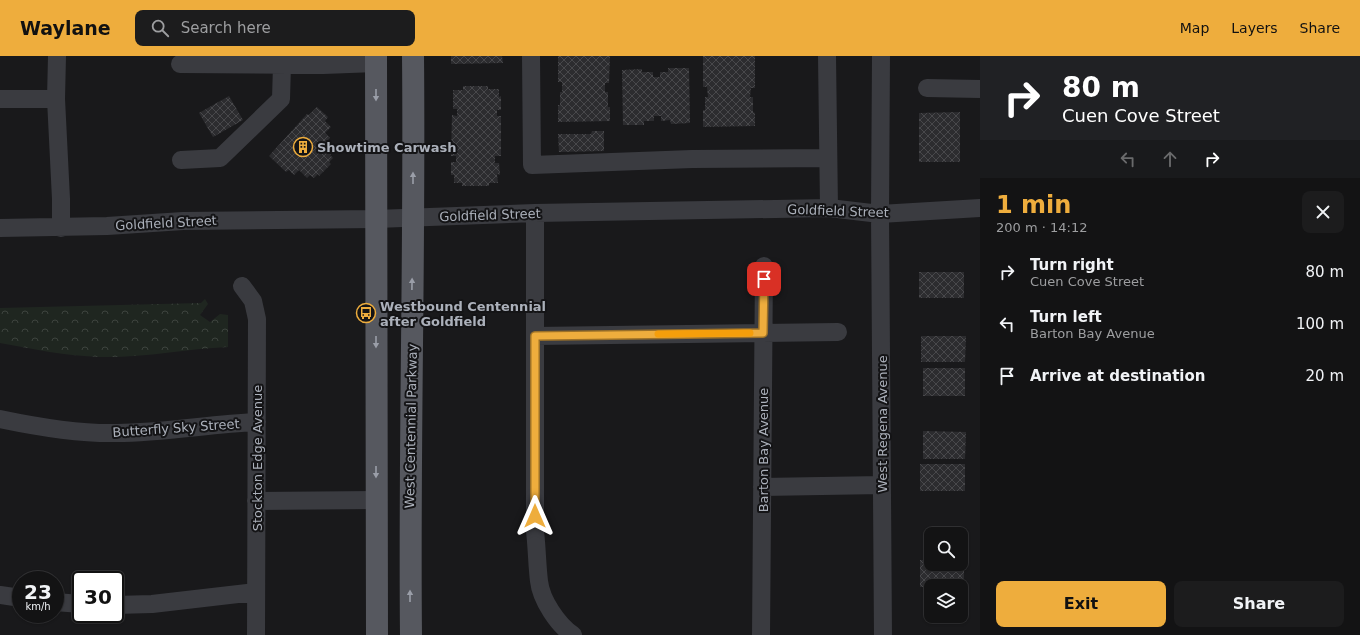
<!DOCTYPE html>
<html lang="en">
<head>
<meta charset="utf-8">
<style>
	:root { --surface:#131314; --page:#1c1c1d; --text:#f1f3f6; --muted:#9d9ea0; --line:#323234; --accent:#eead3d }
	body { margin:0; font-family:"DejaVu Sans",sans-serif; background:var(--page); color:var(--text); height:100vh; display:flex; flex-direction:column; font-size:15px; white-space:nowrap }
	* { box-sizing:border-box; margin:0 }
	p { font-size:13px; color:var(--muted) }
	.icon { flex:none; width:22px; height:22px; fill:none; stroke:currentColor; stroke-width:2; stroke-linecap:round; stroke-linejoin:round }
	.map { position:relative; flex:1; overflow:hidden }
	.panel { display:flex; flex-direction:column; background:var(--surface); width:380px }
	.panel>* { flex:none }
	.hud { background:#202124; color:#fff; overflow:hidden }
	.buttons { position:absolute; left:924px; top:471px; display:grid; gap:8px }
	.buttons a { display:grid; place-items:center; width:44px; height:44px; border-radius:8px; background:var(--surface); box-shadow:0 1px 3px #0004,0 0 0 1px var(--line); font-size:20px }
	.speed { position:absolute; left:12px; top:515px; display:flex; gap:8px; font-size:20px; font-weight:700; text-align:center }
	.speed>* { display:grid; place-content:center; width:52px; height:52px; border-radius:50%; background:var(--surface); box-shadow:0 1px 3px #0004,0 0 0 1px var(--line); line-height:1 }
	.speed small { font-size:10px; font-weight:400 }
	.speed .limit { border:2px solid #111; border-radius:6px; background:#fff; color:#111 }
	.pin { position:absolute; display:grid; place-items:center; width:34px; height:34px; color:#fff; margin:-17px; border-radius:8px; box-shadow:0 2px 6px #0006 }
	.me { position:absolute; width:44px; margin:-22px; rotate:0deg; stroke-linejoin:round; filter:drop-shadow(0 0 3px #0008) }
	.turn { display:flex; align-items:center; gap:14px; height:84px; padding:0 16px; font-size:18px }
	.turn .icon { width:52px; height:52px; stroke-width:2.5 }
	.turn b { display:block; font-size:28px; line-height:34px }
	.lanes { display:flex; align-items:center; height:38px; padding:0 16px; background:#0003; justify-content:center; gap:20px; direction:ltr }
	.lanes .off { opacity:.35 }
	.round { display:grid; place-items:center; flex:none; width:42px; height:42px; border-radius:8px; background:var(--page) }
	.summary { display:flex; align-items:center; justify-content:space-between; height:68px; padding:0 16px }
	h1 { font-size:24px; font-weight:700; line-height:30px; color:var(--accent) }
	.cta { display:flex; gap:8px; margin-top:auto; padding:8px 16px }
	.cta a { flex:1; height:46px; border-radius:8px; background:var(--accent); color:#111; font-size:16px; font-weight:700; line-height:46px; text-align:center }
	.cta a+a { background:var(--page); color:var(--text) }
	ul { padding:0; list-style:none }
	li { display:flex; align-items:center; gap:12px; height:52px; padding:0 16px }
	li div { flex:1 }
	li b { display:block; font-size:15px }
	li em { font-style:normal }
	header { display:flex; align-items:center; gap:24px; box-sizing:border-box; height:56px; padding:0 20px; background:var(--accent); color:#111 }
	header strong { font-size:19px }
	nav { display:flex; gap:22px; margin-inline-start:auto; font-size:14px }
	.search { width:280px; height:36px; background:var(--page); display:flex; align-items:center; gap:10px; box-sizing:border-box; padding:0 14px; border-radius:8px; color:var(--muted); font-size:15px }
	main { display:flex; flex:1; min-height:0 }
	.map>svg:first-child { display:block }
	.park { fill:url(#park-crowns) }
	.building { fill:url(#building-cross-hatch) }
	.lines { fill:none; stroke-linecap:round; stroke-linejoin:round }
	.minor { stroke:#3a3b40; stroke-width:18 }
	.major { stroke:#56585f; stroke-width:22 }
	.oneway { fill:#9a9ea8 }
	.route-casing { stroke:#9b7028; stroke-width:10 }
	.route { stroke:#eead3d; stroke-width:7 }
	.slow { stroke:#f59e0b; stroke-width:7 }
	.labels { text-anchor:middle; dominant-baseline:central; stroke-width:4; stroke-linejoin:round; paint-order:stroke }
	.poi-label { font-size:13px; font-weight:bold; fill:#abb0ba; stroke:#141416; text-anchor:start }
	.street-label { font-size:13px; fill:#abb0ba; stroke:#141416 }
</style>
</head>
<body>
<header>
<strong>Waylane</strong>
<div class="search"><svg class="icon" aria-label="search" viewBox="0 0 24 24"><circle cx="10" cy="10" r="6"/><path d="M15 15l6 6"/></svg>Search here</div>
<nav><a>Map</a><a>Layers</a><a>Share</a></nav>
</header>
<main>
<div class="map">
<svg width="980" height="579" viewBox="0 0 980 579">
	<defs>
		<pattern id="park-crowns" width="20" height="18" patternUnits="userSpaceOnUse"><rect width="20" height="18" fill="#1f2620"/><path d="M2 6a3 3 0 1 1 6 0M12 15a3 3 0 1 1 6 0" fill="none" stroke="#3d433e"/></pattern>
		<pattern id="building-cross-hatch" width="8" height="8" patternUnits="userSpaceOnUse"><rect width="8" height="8" fill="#2c2c2f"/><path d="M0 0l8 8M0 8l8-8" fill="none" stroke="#48484b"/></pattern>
	</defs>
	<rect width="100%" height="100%" fill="#19191b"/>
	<!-- park -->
	<path class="park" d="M205 243 208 248 200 259 210 266 220 258 228 259V291C185 293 143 302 100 301 66 300 33 293 0 287V252L201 247Z"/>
	<!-- building -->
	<path class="building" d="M451 0H502L503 7 451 8Z
		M558 0H610L609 27H605V36H608V51H610V65L558 66V49H560V36H562V26H558Z
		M703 0H755V32H751L750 41H753V56L755 57V70L703 71V54H705V41H708L707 31H703Z
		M668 12H689L690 67 671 68 670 64 661 65V60H654V65H644V69H623L622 14 642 13V16H653V21H660V16H668Z
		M463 30H488V33H499V41L501 40V54H497V60H501V100H495V107H499L500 119 497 118 498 127H489V130H462V127H454V119H451V106H456V100H451L452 59 457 60V53H453V34H463Z
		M229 40 243 64 213 81 199 57Z
		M317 51 328 61 325 65 331 71 325 77 330 82 325 87 334 95 330 99 333 102 329 106 331 108 319 120 318 118 314 122 310 119 307 122 299 114 294 119 289 114 286 116 269 100 307 58 309 59Z
		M960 56V106H919V57Z
		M592 75H604V95L559 96 558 78H591Z
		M919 216H964V242H919Z
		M921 280H966L965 306H921Z
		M923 312H965V340H923Z
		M923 375 966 376 965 403H923Z
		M920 408H965V435H920Z
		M920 504H931V508H961V504H964V531L931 530V531H920Z"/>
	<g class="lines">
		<!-- minor -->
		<path class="minor" d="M531 0 532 109 692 103 828 102
			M827 0 829 152
			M881 0 880 158 883 579
			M180 8 323 9 376 7
			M927 32 980 33
			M0 43H56L57 0
			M56 43 61 143V172
			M181 104 220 102 281 43 282 9
			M535 157V475C537 492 537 509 539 525 541 544 558 569 573 579
			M0 172 107 170 183 165 376 163 535 157 829 152 880 158 980 152
			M242 230 253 245 257 263 256 579
			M535 280 838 276
			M0 363C38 371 78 378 117 377 164 377 210 368 257 366
			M762 431 882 429
			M256 445 376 444
			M0 539 21 542
			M55 546 81 548
			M115 549 152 548 256 536
			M761 579 764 210"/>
		<!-- major -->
		<path class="major" d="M376 0 377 579
			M411 579C409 386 415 193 413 0"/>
	</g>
	<!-- one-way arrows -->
	<defs><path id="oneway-solid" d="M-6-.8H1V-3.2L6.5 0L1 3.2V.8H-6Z"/></defs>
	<g class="oneway">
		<use href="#oneway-solid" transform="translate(376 39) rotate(90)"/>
		<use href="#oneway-solid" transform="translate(413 122) rotate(-90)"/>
		<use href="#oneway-solid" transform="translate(412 228) rotate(-89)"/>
		<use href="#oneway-solid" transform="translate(376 286) rotate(90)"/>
		<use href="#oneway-solid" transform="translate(376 416) rotate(90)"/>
		<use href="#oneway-solid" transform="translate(410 540) rotate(-90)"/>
	</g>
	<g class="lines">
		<!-- route casing -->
		<g class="route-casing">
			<path id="route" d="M535 460V280L763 277 764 223"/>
		</g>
		<!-- route -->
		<use href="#route" class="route"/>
		<!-- slow -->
		<path class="slow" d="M658 278 750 277"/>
	</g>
	<!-- icons -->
	<defs>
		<g id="building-ring" transform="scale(1)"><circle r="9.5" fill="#141416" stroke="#eead3d" stroke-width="1.5"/><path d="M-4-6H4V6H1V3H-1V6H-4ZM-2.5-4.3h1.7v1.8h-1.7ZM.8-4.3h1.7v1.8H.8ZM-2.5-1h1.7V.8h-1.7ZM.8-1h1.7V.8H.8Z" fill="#eead3d"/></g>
		<g id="bus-ring" transform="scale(1)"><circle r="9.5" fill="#141416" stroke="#eead3d" stroke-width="1.5"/><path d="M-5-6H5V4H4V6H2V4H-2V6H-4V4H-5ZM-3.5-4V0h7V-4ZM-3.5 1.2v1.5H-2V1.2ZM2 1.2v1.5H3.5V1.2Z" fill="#eead3d"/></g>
	</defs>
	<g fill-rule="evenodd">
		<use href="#building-ring" x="303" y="91"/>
		<use href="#bus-ring" x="366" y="257"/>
	</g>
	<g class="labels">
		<!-- poi labels -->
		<g class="poi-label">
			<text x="317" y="91">Showtime Carwash</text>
			<text x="380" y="250">Westbound Centennial<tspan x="380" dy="15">after Goldfield</tspan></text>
		</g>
		<!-- street labels -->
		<g class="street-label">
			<text transform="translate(838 155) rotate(2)">Goldfield Street</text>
			<text transform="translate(490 159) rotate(-2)">Goldfield Street</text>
			<text transform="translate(166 167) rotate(-3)">Goldfield Street</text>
			<text transform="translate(882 368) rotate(-90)">West Regena Avenue</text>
			<text transform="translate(411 370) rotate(-89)">West Centennial Parkway</text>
			<text transform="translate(176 372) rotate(-4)">Butterfly Sky Street</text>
			<text transform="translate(763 394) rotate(-90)">Barton Bay Avenue</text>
			<text transform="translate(257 402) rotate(-90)">Stockton Edge Avenue</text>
		</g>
	</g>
</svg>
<div class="buttons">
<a><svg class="icon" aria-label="search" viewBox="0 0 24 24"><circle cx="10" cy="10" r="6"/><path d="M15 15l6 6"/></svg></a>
<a><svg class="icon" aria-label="layers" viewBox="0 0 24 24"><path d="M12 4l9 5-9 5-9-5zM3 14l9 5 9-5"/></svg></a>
</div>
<div class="speed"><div>23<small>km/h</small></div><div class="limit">30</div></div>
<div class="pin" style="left:764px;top:223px;background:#d93025"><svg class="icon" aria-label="arrive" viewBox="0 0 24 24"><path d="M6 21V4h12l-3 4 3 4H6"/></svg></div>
<svg class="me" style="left:535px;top:460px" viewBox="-20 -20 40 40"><path d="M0-17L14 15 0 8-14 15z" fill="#eead3d" stroke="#fff" stroke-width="4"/></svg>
</div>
<section class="panel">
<div class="hud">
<div class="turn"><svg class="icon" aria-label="right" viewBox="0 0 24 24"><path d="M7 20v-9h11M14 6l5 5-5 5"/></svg><div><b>80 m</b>Cuen Cove Street</div></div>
<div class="lanes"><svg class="icon off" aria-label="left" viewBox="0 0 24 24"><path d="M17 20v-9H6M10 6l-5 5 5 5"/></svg><svg class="icon off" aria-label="ahead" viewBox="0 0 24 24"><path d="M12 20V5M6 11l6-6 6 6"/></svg><svg class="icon" aria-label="right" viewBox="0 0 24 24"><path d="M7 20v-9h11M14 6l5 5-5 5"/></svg></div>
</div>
<div class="summary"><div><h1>1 min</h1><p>200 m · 14:12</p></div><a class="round"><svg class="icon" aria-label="close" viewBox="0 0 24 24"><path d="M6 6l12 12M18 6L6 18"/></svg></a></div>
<ul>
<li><svg class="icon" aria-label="right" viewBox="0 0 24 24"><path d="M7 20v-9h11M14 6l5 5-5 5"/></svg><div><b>Turn right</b><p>Cuen Cove Street</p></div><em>80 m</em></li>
<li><svg class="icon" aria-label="left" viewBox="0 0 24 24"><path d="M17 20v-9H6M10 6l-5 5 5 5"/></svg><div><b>Turn left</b><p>Barton Bay Avenue</p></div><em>100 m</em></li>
<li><svg class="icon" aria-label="arrive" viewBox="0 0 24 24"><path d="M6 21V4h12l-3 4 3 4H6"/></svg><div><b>Arrive at destination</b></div><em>20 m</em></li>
</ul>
<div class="cta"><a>Exit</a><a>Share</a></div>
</section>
</main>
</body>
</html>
